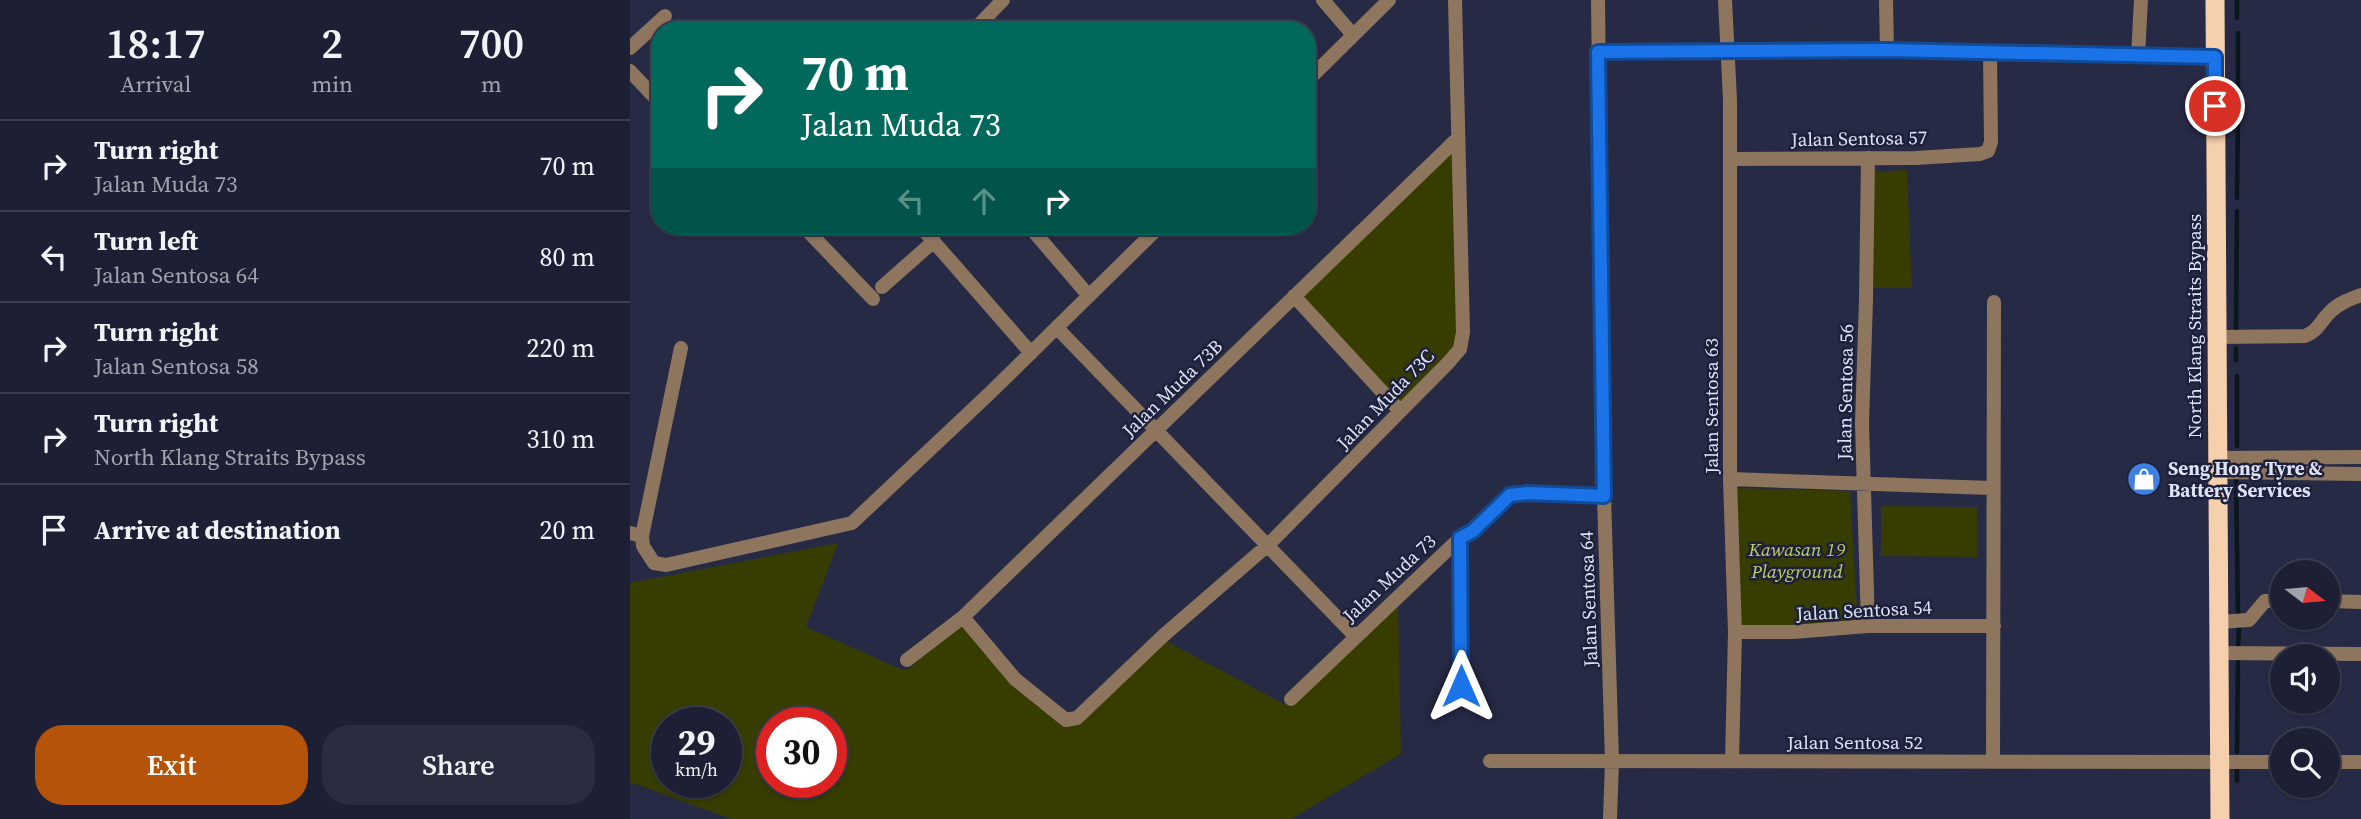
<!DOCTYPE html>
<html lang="en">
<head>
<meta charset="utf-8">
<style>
	:root { --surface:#1d2034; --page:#2a2d40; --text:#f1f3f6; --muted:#a0a3ac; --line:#3b3e4f; --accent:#b45309 }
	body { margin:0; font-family:"Source Serif 4",serif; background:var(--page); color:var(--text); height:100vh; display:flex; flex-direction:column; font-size:26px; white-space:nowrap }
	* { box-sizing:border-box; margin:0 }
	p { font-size:23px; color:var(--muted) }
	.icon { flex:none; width:38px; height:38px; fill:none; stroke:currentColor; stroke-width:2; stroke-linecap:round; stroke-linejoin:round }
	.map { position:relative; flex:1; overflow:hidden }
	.details { display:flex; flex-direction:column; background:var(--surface); width:630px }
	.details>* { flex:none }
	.hud { position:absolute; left:21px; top:21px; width:665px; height:214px; border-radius:28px; box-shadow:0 2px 5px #0004,0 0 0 2px var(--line); background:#00695c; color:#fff; overflow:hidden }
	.needle { width:46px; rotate:106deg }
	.buttons { position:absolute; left:1640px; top:560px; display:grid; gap:14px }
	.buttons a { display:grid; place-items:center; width:70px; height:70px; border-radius:50%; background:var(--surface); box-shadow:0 2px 5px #0004,0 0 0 2px var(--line); font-size:35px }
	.speed { position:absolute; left:21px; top:707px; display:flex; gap:14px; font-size:35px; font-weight:700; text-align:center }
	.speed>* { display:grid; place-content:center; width:91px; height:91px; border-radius:50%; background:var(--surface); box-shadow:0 2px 5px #0004,0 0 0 2px var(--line); line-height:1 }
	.speed small { font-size:18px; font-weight:400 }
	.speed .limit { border:10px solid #d22; background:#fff; color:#111 }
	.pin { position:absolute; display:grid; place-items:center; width:60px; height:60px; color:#fff; margin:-30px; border:4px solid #fff; border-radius:50%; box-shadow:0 2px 7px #0007 }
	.me { position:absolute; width:77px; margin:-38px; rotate:0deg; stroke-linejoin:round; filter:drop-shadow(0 0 5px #0008) }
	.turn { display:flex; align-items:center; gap:24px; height:147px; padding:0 35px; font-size:32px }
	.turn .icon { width:91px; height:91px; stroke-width:2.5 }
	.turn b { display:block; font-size:49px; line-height:60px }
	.lanes { display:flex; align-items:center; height:66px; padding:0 35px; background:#0003; justify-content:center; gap:35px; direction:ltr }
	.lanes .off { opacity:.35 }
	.eta { display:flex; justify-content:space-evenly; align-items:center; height:119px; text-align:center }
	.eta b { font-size:42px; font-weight:600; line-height:49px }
	.primary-button { display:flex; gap:14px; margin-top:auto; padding:14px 35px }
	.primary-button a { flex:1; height:80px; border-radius:28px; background:var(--accent); color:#fff; font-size:28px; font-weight:600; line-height:80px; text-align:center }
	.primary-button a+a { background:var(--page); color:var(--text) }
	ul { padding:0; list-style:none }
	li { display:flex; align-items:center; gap:21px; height:91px; padding:0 35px; border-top:2px solid var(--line) }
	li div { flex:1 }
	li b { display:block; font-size:26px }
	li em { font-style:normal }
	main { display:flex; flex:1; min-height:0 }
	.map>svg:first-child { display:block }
	.green { fill:#373c01; fill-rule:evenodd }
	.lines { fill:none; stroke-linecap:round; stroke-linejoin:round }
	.stream { stroke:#09171b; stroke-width:4.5 }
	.minor { stroke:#8e755e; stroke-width:14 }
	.trunk { stroke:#f6d0ac; stroke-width:19 }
	.route-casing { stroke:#114b97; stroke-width:18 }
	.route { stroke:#1a73e8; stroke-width:12 }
	.labels { text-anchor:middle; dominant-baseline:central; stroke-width:5; stroke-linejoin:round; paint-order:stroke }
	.street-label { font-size:19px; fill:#dee2f4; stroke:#1d203a }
	.poi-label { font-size:19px; font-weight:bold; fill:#dee2f4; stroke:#1d203a; text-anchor:start }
	.park-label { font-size:19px; font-style:italic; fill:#c1ce64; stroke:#1d203a }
</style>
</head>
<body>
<main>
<section class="details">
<div class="eta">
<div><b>18:17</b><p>Arrival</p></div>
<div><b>2</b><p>min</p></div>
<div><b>700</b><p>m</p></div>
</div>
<ul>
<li><svg class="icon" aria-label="right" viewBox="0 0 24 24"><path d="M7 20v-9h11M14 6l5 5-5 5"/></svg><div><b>Turn right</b><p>Jalan Muda 73</p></div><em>70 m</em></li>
<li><svg class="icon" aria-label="left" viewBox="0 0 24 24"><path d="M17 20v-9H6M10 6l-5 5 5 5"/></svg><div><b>Turn left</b><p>Jalan Sentosa 64</p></div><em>80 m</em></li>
<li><svg class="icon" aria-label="right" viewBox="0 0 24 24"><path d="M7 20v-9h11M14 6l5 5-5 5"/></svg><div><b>Turn right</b><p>Jalan Sentosa 58</p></div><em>220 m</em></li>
<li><svg class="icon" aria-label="right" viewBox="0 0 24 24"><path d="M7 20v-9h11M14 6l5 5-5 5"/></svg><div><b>Turn right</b><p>North Klang Straits Bypass</p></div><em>310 m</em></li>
<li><svg class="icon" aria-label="arrive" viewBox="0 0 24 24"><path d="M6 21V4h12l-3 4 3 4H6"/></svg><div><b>Arrive at destination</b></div><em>20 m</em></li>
</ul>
<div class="primary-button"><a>Exit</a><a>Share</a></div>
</section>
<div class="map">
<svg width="1731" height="819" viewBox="0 0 1731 819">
	<rect width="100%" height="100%" fill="#272a45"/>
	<!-- green -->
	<path class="green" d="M828 138 830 349 769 410 664 296Z
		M1277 170 1282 288H1244L1243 172Z
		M1107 488 1220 491 1228 628 1112 630Z
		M1251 506 1347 507 1348 557 1251 556Z
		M208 543 176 627 273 670 278 669 330 625 433 721 536 641 658 706 768 599 771 754 661 819H101L0 782V583ZM37 723H96V782H37ZM142 723H201V782H142Z"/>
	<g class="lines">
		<!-- stream -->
		<path class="stream" d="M1607 18V0
			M1608 101V33
			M1607 198 1608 116
			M1606 331 1607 211
			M1606 348V360
			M1607 376V446
			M1606 476 1608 617
			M1608 647 1609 626
			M1607 752 1608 657
			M1607 781V766"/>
		<!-- minor -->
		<path class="minor" d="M693 0 723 35
			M968 0 974 496 982 761 980 819
			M1095 0 1100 100V479L1105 632 1102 761
			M1256 0 1257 50
			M344 30 373 0
			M0 48 35 16
			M968 53 1257 50 1585 57
			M1508 56 1511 0
			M0 71 30 103
			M677 81 759 0
			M1100 159 1286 158 1350 154 1358 151 1361 142 1360 53
			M173 226 243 299
			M290 226 401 353
			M399 226 459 296
			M252 287 304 241
			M664 296 769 410
			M427 328 725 636
			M1587 337 1675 336C1688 331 1690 322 1700 312 1709 303 1720 299 1731 295
			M1587 458 1731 457
			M1588 472 1731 474
			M1100 479 1362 488
			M0 533 12 536 13 546 24 563 36 565 222 523 361 392 530 226
			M12 536 51 348
			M830 538 831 686
			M1698 601 1731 602
			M333 617 385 679 436 720 447 718 534 635 638 545 818 363 830 349 833 332 825 0
			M1589 622 1619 620 1635 601H1652
			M1238 626 1232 423 1236 300 1238 158
			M1105 632H1163L1238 626H1364
			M1589 653 1731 654
			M277 660 333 617 828 138
			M661 699 830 538 843 531 880 495 898 493 974 496
			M860 761 1652 762
			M1363 762 1364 302
			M1698 762H1731"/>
		<!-- trunk -->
		<path class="trunk" d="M1585 0 1590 819"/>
	</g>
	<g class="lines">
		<!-- route casing -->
		<g class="route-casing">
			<path id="route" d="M831 686 830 538 843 531 880 495 898 493 974 496 968 52 1257 50 1585 57V106"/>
		</g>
		<!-- route -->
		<use href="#route" class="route"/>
	</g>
	<!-- icons -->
	<defs>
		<g id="shop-disc" transform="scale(1.75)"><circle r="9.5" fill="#3f7fe0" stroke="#1d203a"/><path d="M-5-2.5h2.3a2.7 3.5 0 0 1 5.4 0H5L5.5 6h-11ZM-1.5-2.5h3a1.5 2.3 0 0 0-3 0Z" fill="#fff"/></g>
	</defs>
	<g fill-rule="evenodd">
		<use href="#shop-disc" x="1514" y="479"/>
	</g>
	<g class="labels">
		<!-- street labels -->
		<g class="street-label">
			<text transform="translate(1229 138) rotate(-1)">Jalan Sentosa 57</text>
			<text transform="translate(1564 326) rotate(-90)">North Klang Straits Bypass</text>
			<text transform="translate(542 388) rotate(-44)">Jalan Muda 73B</text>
			<text transform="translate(1215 392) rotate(-89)">Jalan Sentosa 56</text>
			<text transform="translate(755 399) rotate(-46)">Jalan Muda 73C</text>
			<text transform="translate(1081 406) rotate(-90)">Jalan Sentosa 63</text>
			<text transform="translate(759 578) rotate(-43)">Jalan Muda 73</text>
			<text transform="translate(958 599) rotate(-92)">Jalan Sentosa 64</text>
			<text transform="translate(1234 610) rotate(-3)">Jalan Sentosa 54</text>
			<text x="1225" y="742">Jalan Sentosa 52</text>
		</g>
		<!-- poi labels -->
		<g class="poi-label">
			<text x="1538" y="468">Seng Hong Tyre &amp;<tspan x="1538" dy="22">Battery Services</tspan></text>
		</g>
		<!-- park labels -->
		<g class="park-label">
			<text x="1167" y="549">Kawasan 19<tspan x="1167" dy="22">Playground</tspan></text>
		</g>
	</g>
</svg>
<div class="buttons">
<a><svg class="needle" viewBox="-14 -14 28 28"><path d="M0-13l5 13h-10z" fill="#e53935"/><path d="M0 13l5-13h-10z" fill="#a0a3ac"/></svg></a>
<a><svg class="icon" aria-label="sound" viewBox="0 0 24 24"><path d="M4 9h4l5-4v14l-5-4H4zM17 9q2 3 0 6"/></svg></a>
<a><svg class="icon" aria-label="search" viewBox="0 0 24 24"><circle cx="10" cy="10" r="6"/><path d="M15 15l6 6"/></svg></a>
</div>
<div class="speed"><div>29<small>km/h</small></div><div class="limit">30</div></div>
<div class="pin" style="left:1585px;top:106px;background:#d93025"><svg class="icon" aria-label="arrive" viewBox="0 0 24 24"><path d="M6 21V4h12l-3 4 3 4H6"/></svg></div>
<svg class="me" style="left:831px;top:686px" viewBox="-20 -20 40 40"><path d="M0-17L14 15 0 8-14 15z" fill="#1a73e8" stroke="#fff" stroke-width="4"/></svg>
<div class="hud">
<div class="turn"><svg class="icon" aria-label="right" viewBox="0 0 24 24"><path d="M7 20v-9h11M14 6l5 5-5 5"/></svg><div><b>70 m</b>Jalan Muda 73</div></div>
<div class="lanes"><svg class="icon off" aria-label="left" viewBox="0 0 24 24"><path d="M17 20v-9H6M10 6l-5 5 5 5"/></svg><svg class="icon off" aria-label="ahead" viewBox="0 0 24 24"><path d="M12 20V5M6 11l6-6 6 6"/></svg><svg class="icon" aria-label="right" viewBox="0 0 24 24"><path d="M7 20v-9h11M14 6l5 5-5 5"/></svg></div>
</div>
</div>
</main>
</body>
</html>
